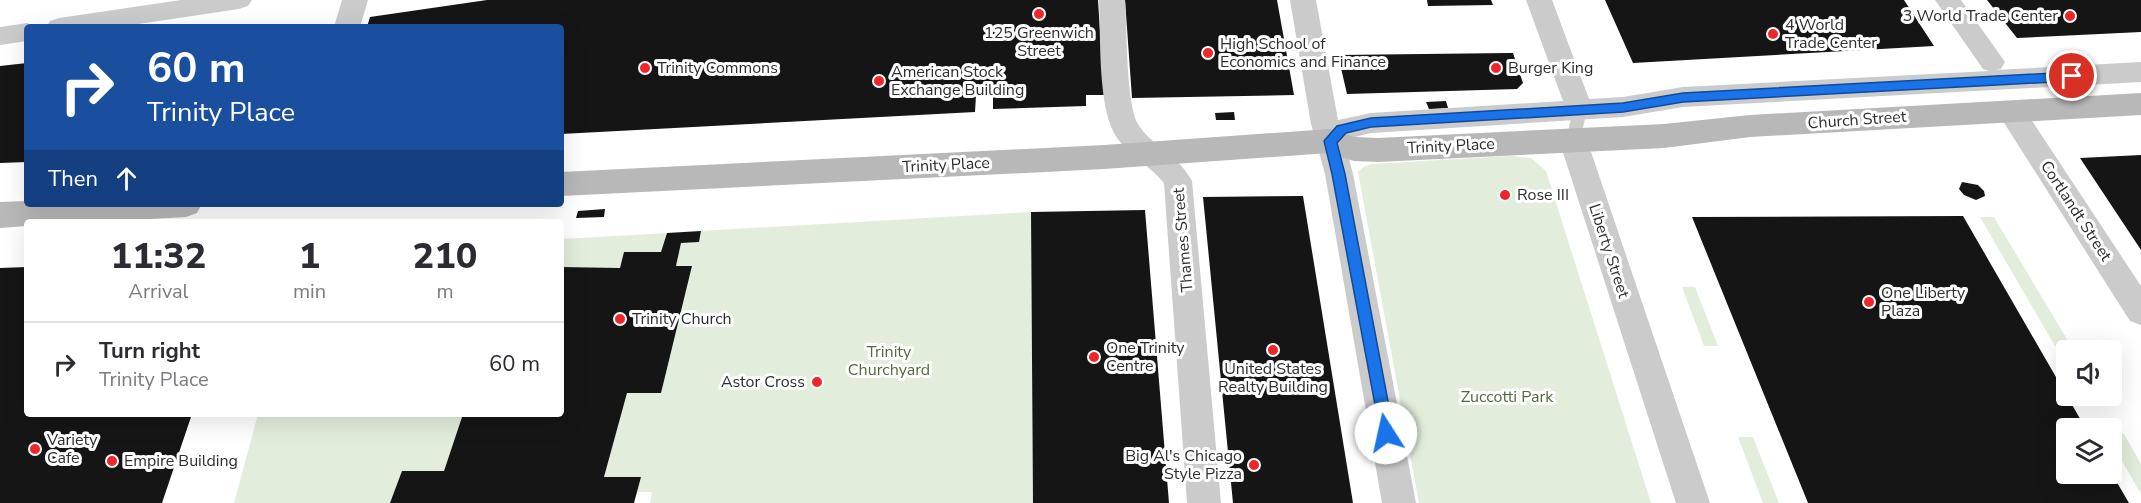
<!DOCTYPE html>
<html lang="en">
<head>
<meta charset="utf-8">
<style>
	:root { --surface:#fff; --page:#f7f7f7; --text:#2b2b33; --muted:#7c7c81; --line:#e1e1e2 }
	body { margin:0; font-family:"Nunito Sans",sans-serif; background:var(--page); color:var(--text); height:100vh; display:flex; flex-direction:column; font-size:22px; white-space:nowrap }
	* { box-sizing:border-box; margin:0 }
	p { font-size:20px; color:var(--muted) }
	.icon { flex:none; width:33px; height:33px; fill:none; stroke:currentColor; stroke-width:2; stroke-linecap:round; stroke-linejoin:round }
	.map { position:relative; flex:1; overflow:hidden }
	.details { position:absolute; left:24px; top:219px; width:540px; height:198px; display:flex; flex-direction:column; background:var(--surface); border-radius:6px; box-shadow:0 6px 24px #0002 }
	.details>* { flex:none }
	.top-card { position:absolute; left:24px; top:24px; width:540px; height:183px; border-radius:6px; box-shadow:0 6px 24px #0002; background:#1a4fa0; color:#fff; overflow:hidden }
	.tools { position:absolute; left:2056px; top:340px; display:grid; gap:12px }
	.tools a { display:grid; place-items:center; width:66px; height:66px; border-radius:6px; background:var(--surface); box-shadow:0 6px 24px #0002; font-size:30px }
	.pin { position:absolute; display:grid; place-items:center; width:51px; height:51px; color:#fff; margin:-26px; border:3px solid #fff; border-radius:50%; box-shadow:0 2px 6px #0007 }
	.me { position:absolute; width:66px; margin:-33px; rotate:350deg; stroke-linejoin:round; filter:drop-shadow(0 0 4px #0008) }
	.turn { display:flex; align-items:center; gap:21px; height:126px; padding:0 24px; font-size:27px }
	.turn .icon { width:78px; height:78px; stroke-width:2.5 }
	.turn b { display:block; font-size:42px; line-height:51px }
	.then { display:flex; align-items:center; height:57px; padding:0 24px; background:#0003; gap:12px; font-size:22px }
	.eta { display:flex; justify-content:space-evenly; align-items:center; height:102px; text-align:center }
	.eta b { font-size:36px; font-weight:800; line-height:42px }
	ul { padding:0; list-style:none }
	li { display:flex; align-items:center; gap:18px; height:84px; padding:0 24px; border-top:2px solid var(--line) }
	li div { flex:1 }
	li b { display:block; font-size:22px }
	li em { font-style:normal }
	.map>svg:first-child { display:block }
	.green { fill:#e3eddb }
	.building { fill:#151515 }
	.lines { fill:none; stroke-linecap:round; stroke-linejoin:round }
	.lane { fill:#cbcbcb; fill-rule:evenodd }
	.street { fill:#cbcbcb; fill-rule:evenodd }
	.secondary { fill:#b8b8b8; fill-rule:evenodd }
	.route { fill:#1a73e8; stroke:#114b97; stroke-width:1.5 }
	.poi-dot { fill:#f02528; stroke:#fff; stroke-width:2 }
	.labels { text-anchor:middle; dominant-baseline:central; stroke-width:6; stroke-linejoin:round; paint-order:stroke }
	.poi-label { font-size:16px; fill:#2e2e2e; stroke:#fff; text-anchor:start }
	.street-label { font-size:16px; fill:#2e2e2e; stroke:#fff }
	.park-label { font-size:16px; fill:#4e6d39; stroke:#fff }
</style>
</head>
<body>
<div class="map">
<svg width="2141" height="503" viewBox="0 0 2141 503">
	<rect width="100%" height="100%" fill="#fff"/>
	<!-- green -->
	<path class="green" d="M1510 156 1531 158 1546 171 1651 503H1419L1358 172 1365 166 1372 164Z
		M1031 212 1033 503H650L652 492H636L640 478 604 477 627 393H661L692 267 676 266 681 243 699 242 701 231Z
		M1980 217H1994L2071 346H2055Z
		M667 233 661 252H625L620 268 561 267V239Z
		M1682 287H1695L1718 346H1704Z
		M258 414H463L444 471H403L390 503H234Z
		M2124 434 2141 464V494L2112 444V435Z
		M1738 437H1753L1779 503H1763Z"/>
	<!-- building -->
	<path class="building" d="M487 0H1098L1104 95H1086V106L993 109V95H976L975 112 561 134V27H367L370 17Z
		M1125 0H1277L1294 95 1132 98Z
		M1427 0H1491L1493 5 1428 6Z
		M1605 0H1904L1934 46 1633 63Z
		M1987 0H2141V32L2017 38Z
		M1509 53H1513L1523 83 1517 89 1347 94 1338 55Z
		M27 63V162L0 163V66Z
		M1446 101 1448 108 1429 109 1426 102Z
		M1234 112 1235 120H1216L1215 113Z
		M2141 155V250L2080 158Z
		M1962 182 1978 185 1984 191 1985 196 1976 200 1964 195 1959 189Z
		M1303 196 1353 503H1233L1203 197Z
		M605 209 604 217 576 218 578 211Z
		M1145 210 1169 503H1033L1031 212Z
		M1963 216 2086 429H2067V474H2112L2129 503H1808L1692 217Z
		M701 231 699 242 681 243 676 266H692L661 393H627L604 477H641L634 503H390L402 471H444L463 414H561V267L620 268 624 252H661L667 233Z
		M27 267V414H192L162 503H0V268Z"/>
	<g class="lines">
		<!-- lane -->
		<path class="lane" d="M1580 105 1587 110 1580 140 1573 145 1566 140 1573 110Z"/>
		<!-- street -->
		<path class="street" d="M181 0H252L248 6 239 9 118 27H46L50 21 59 18Z
			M342 0H368L360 27H334Z
			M1099 0H1125C1127 27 1126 104 1138 124 1150 145 1178 154 1192 181L1221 503H1187L1164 183C1150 166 1130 156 1117 138 1097 109 1101 36 1099 0Z
			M1290 0H1316L1338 120 1371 113 1563 101 1526 0H1552L1589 99 1623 97 1683 87 1989 71 1983 69 1935 0H1961L2005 62 2001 69 1996 70 2141 62V82L1683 107 1623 117 1371 133 1351 138 1345 144 1353 174 1416 503H1382L1325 174 1311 124Z
			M27 23 37 27H27V41L0 45V27Z
			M2011 101 2021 104 2141 286V325L2130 321 2001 118 1997 111 2001 104Z
			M1573 129 1583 133 1587 140 1710 503H1676L1559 140 1563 133Z"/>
		<!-- secondary -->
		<path class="secondary" d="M2141 93V115L1750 137 1664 148 1378 162 1354 161 1329 153 1104 169 561 196V172L1104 145 1330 129 1355 137 1378 138 1664 124 1750 115Z
			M27 201V204H202L197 213 186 217 96 222H27V226L0 228V202Z"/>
	</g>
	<!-- route -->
	<path class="route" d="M2072 72 2078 76 2072 81 1683 102 1623 112 1371 127 1346 133 1337 143 1345 174 1394 433 1392 437 1386 439 1381 437 1332 174 1324 141 1337 126 1371 118 1623 103 1683 93Z"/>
	<!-- markers -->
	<g class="poi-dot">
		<circle cx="1039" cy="14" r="6"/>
		<circle cx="2070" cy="16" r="6"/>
		<circle cx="1773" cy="34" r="6"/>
		<circle cx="1208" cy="53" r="6"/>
		<circle cx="645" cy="68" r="6"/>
		<circle cx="1496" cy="68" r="6"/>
		<circle cx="879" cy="81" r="6"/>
		<circle cx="1505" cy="195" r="6"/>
		<circle cx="1869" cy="302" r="6"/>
		<circle cx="620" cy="319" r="6"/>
		<circle cx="1273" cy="350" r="6"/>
		<circle cx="1094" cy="357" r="6"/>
		<circle cx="817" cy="382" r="6"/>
		<circle cx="35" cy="449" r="6"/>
		<circle cx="112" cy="461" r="6"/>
		<circle cx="1254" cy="465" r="6"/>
	</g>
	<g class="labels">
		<!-- poi labels -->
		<g class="poi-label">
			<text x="2058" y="16" text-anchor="end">3 World Trade Center</text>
			<text x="1785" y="25">4 World<tspan x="1785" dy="18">Trade Center</tspan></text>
			<text x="1039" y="33" text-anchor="middle">125 Greenwich<tspan x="1039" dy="18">Street</tspan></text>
			<text x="1220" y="44">High School of<tspan x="1220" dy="18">Economics and Finance</tspan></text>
			<text x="657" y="68">Trinity Commons</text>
			<text x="1508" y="68">Burger King</text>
			<text x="891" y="72">American Stock<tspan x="891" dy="18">Exchange Building</tspan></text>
			<text x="1517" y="195">Rose III</text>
			<text x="1881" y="293">One Liberty<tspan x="1881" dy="18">Plaza</tspan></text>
			<text x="632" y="319">Trinity Church</text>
			<text x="1106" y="348">One Trinity<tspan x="1106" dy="18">Centre</tspan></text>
			<text x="1273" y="369" text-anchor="middle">United States<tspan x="1273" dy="18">Realty Building</tspan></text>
			<text x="805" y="382" text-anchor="end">Astor Cross</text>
			<text x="47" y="440">Variety<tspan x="47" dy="18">Cafe</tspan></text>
			<text x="1242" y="456" text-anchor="end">Big Al's Chicago<tspan x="1242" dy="18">Style Pizza</tspan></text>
			<text x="124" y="461">Empire Building</text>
		</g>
		<!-- street labels -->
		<g class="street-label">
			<text transform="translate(1857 120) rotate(-4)">Church Street</text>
			<text transform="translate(1451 146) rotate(-3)">Trinity Place</text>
			<text transform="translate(946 165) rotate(-3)">Trinity Place</text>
			<text transform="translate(2076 211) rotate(57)">Cortlandt Street</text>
			<text transform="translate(1183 240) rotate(-95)">Thames Street</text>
			<text transform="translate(1609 251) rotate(72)">Liberty Street</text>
		</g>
		<!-- park labels -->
		<g class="park-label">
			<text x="889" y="352">Trinity<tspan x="889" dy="18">Churchyard</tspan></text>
			<text x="1507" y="397">Zuccotti Park</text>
		</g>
	</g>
</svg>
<div class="tools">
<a><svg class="icon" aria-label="sound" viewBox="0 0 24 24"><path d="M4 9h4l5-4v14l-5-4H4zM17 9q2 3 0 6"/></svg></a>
<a><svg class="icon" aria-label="layers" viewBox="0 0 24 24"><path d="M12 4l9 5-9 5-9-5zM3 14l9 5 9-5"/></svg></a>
</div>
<div class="pin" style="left:2072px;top:76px;background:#d93025"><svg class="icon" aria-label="arrive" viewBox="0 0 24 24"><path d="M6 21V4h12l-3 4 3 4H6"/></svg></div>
<svg class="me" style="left:1386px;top:433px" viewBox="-20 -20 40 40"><circle r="19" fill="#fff"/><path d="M0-13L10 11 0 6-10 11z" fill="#1a73e8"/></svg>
<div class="top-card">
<div class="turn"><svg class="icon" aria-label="right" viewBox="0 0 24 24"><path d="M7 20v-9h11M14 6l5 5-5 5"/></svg><div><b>60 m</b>Trinity Place</div></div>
<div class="then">Then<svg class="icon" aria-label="ahead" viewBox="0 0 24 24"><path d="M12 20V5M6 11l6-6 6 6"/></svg></div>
</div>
<section class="details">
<div class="eta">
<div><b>11:32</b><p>Arrival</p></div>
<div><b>1</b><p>min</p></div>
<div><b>210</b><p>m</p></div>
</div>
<ul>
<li><svg class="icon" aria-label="right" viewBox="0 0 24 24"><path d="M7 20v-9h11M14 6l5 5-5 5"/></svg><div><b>Turn right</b><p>Trinity Place</p></div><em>60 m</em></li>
</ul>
</section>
</div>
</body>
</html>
